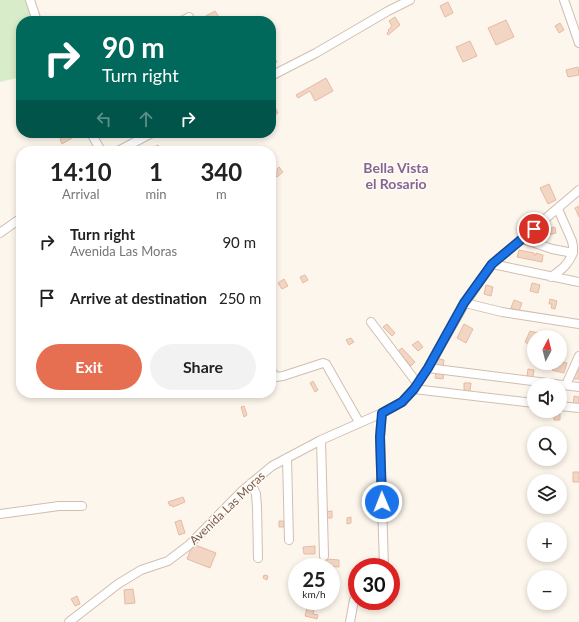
<!DOCTYPE html>
<html lang="en">
<head>
<meta charset="utf-8">
<style>
	:root { --surface:#fff; --page:#f2f2f2; --text:#222; --muted:#767676; --accent:#e76f51 }
	body { margin:0; font-family:Lato,sans-serif; background:var(--page); color:var(--text); height:100vh; display:flex; flex-direction:column; font-size:15px; white-space:nowrap }
	* { box-sizing:border-box; margin:0 }
	p { font-size:13px; color:var(--muted) }
	.icon { flex:none; width:22px; height:22px; fill:none; stroke:currentColor; stroke-width:2; stroke-linecap:round; stroke-linejoin:round }
	.map { position:relative; flex:1; overflow:hidden }
	.side { position:absolute; left:16px; top:146px; width:260px; height:252px; display:flex; flex-direction:column; background:var(--surface); border-radius:16px; box-shadow:0 2px 6px #0003 }
	.side>* { flex:none }
	.banner { position:absolute; left:16px; top:16px; width:260px; height:122px; border-radius:16px; box-shadow:0 2px 6px #0003; background:#00695c; color:#fff; overflow:hidden }
	.needle { width:26px; rotate:7deg }
	.fabs { position:absolute; left:527px; top:330px; display:grid; gap:8px }
	.fabs a { display:grid; place-items:center; width:40px; height:40px; border-radius:50%; background:var(--surface); box-shadow:0 2px 6px #0003; font-size:20px }
	.speed { position:absolute; left:288px; top:558px; display:flex; gap:8px; font-size:20px; font-weight:700; text-align:center }
	.speed>* { display:grid; place-content:center; width:52px; height:52px; border-radius:50%; background:var(--surface); box-shadow:0 2px 6px #0003; line-height:1 }
	.speed small { font-size:10px; font-weight:400 }
	.speed .limit { border:6px solid #d22; background:#fff; color:#111 }
	.pin { position:absolute; display:grid; place-items:center; width:34px; height:34px; color:#fff; margin:-17px; border:2px solid #fff; border-radius:50%; box-shadow:0 1px 4px #0007 }
	.me { position:absolute; width:44px; margin:-22px; rotate:359deg; stroke-linejoin:round; filter:drop-shadow(0 0 3px #0008) }
	.turn { display:flex; align-items:center; gap:14px; height:84px; padding:0 20px; font-size:18px }
	.turn .icon { width:52px; height:52px; stroke-width:2.5 }
	.turn b { display:block; font-size:28px; line-height:34px }
	.lanes { display:flex; align-items:center; height:38px; padding:0 20px; background:#0003; justify-content:center; gap:20px; direction:ltr }
	.lanes .off { opacity:.35 }
	.eta { display:flex; justify-content:space-evenly; align-items:center; height:68px; text-align:center }
	.eta b { font-size:24px; font-weight:700; line-height:28px }
	.cta { display:flex; gap:8px; margin-top:auto; padding:8px 20px }
	.cta a { flex:1; height:46px; border-radius:24px; background:var(--accent); color:#fff; font-size:16px; font-weight:700; line-height:46px; text-align:center }
	.cta a+a { background:var(--page); color:var(--text) }
	ul { padding:0; list-style:none }
	li { display:flex; align-items:center; gap:12px; height:56px; padding:0 20px }
	li div { flex:1 }
	li b { display:block; font-size:15px }
	li em { font-style:normal }
	.map>svg:first-child { display:block }
	.green { fill:#d8ecc9 }
	.building { fill:#f3d5c3; stroke:#e6bba3 }
	.lines { fill:none; stroke-linecap:round; stroke-linejoin:round }
	.minor-casing { stroke:#d1beb0; stroke-width:10 }
	.minor { stroke:#fff; stroke-width:8 }
	.route-casing { stroke:#114b97; stroke-width:10 }
	.route { stroke:#1a73e8; stroke-width:7 }
	.labels { text-anchor:middle; dominant-baseline:central; stroke-width:3; stroke-linejoin:round; paint-order:stroke }
	.street-label { font-size:12px; fill:#7a5c4d; stroke:#fffaf3 }
	.quarter-label { font-size:14px; font-weight:bold; fill:#846695; stroke:#fffaf3 }
</style>
</head>
<body>
<div class="map">
<svg width="579" height="622" viewBox="0 0 579 622">
	<rect width="100%" height="100%" fill="#fdf6ec"/>
	<!-- green -->
	<path class="green" d="M0 0H29L37 21H21V77L0 82Z"/>
	<!-- building -->
	<path class="building" d="M448 2 453 13 445 17 440 6Z
		M215 11 220 19 215 21H207L204 17Z
		M395 17 400 25 388 35 387 33 389 31 388 30 392 26 389 21Z
		M506 20 514 37 496 45 488 28Z
		M560 23 564 30 559 33 555 26Z
		M470 41 477 56 463 62 456 47Z
		M271 52 277 62 271 63Z
		M578 67 579 75 568 77 566 70Z
		M326 78 333 91 315 101 310 91 298 98 296 95Z
		M275 107 278 113 272 117 271 110Z
		M70 133 72 138 62 144 60 139Z
		M158 145 161 151H154L152 148Z
		M279 167 283 172 277 177 274 174 278 171 277 169Z
		M549 184 556 200 548 204 540 188Z
		M579 206V217L575 208Z
		M555 227 556 233 548 235 547 229Z
		M519 250 534 253V255H536V253L543 255 542 262 517 257Z
		M305 275 308 280 303 283 300 277Z
		M284 279 288 286 282 289 278 283Z
		M532 283 540 285 538 293 530 291Z
		M486 285 493 287 491 296 484 294Z
		M550 299 557 301 555 309 551 308 552 304H549Z
		M514 300 522 303 519 311 511 308Z
		M387 324 395 333 392 336 383 327Z
		M464 324 473 329 466 343 457 338Z
		M530 331 552 337H534V346L531 345 525 342Z
		M351 338 354 342 349 345 346 340Z
		M418 341 423 347 418 351 412 345Z
		M402 348 415 362 411 366 398 351Z
		M435 358 444 360 443 367 434 365Z
		M560 361 567 363 564 373 552 370 554 363H560Z
		M576 367 579 368V379H572Z
		M528 369 534 370 533 377 527 376Z
		M436 372 444 373 443 379 435 378Z
		M313 381 318 390 315 392 310 383Z
		M464 383H471L470 391 464 390Z
		M574 396 579 397V405H573Z
		M244 406 247 415 244 417 241 407Z
		M554 412H560V420H554Z
		M573 472H579V482H573Z
		M183 497 185 502 173 507 172 505 170 506 168 502Z
		M332 511V518H325L324 512Z
		M351 517V523L347 524V518Z
		M181 520 185 533 179 535 175 522Z
		M279 521H284V527H279Z
		M193 544 216 553 210 568 187 559Z
		M315 546V554H304L303 547Z
		M327 559 339 560V567L327 566Z
		M264 575 268 576 267 580 263 578Z
		M133 589 135 603 125 604 124 590Z
		M77 596 80 604 75 606 71 599Z
		M309 601H316L313 614 318 615 317 619 305 616Z"/>
	<g class="lines">
		<!-- minor casing -->
		<g class="minor-casing">
			<path id="minor" d="M30 0 37 21
				M564 0 579 43
				M182 21 189 17
				M271 76 316 53 388 11 410 0
				M91 133 101 151
				M118 151 152 133
				M0 233 21 218
				M523 239 552 249 573 253V246L572 241 558 209
				M492 264 579 282
				M551 277C562 269 567 266 573 253
				M465 303 502 312 579 324
				M371 322 417 383
				M428 368 579 387
				M271 371 276 377 283 376 323 363 326 364 359 422
				M566 385 579 356
				M414 389 534 403
				M560 406 579 408
				M382 413 380 437 384 567
				M321 440 324 556
				M287 458 289 540
				M251 483 256 494 257 507 258 558
				M0 514 59 506H82
				M69 622 118 584 141 570 168 561 189 545 242 491 272 466 321 440 382 413 402 402 414 389 428 368 465 303 492 264 579 190
				M350 622 354 600 357 596"/>
		</g>
		<!-- minor -->
		<use href="#minor" class="minor"/>
	</g>
	<g class="lines">
		<!-- route casing -->
		<g class="route-casing">
			<path id="route" d="M382 502 380 437 382 413 402 402 414 389 428 368 464 303 492 264 534 229"/>
		</g>
		<!-- route -->
		<use href="#route" class="route"/>
	</g>
	<g class="labels">
		<!-- street labels -->
		<g class="street-label">
			<text transform="translate(227 508) rotate(-44)">Avenida Las Moras</text>
		</g>
		<!-- quarter labels -->
		<g class="quarter-label">
			<text x="396" y="167">Bella Vista<tspan x="396" dy="16">el Rosario</tspan></text>
		</g>
	</g>
</svg>
<div class="fabs">
<a><svg class="needle" viewBox="-14 -14 28 28"><path d="M0-13l5 13h-10z" fill="#e53935"/><path d="M0 13l5-13h-10z" fill="#767676"/></svg></a>
<a><svg class="icon" aria-label="sound" viewBox="0 0 24 24"><path d="M4 9h4l5-4v14l-5-4H4zM17 9q2 3 0 6"/></svg></a>
<a><svg class="icon" aria-label="search" viewBox="0 0 24 24"><circle cx="10" cy="10" r="6"/><path d="M15 15l6 6"/></svg></a>
<a><svg class="icon" aria-label="layers" viewBox="0 0 24 24"><path d="M12 4l9 5-9 5-9-5zM3 14l9 5 9-5"/></svg></a>
<a>+</a>
<a>−</a>
</div>
<div class="speed"><div>25<small>km/h</small></div><div class="limit">30</div></div>
<div class="pin" style="left:534px;top:229px;background:#d93025"><svg class="icon" aria-label="arrive" viewBox="0 0 24 24"><path d="M6 21V4h12l-3 4 3 4H6"/></svg></div>
<svg class="me" style="left:382px;top:502px" viewBox="-20 -20 40 40"><circle r="17" fill="#1a73e8" stroke="#fff" stroke-width="3"/><path d="M0-11L8 9 0 5-8 9z" fill="#fff"/></svg>
<div class="banner">
<div class="turn"><svg class="icon" aria-label="right" viewBox="0 0 24 24"><path d="M7 20v-9h11M14 6l5 5-5 5"/></svg><div><b>90 m</b>Turn right</div></div>
<div class="lanes"><svg class="icon off" aria-label="left" viewBox="0 0 24 24"><path d="M17 20v-9H6M10 6l-5 5 5 5"/></svg><svg class="icon off" aria-label="ahead" viewBox="0 0 24 24"><path d="M12 20V5M6 11l6-6 6 6"/></svg><svg class="icon" aria-label="right" viewBox="0 0 24 24"><path d="M7 20v-9h11M14 6l5 5-5 5"/></svg></div>
</div>
<section class="side">
<div class="eta">
<div><b>14:10</b><p>Arrival</p></div>
<div><b>1</b><p>min</p></div>
<div><b>340</b><p>m</p></div>
</div>
<ul>
<li><svg class="icon" aria-label="right" viewBox="0 0 24 24"><path d="M7 20v-9h11M14 6l5 5-5 5"/></svg><div><b>Turn right</b><p>Avenida Las Moras</p></div><em>90 m</em></li>
<li><svg class="icon" aria-label="arrive" viewBox="0 0 24 24"><path d="M6 21V4h12l-3 4 3 4H6"/></svg><div><b>Arrive at destination</b></div><em>250 m</em></li>
</ul>
<div class="cta"><a>Exit</a><a>Share</a></div>
</section>
</div>
</body>
</html>
